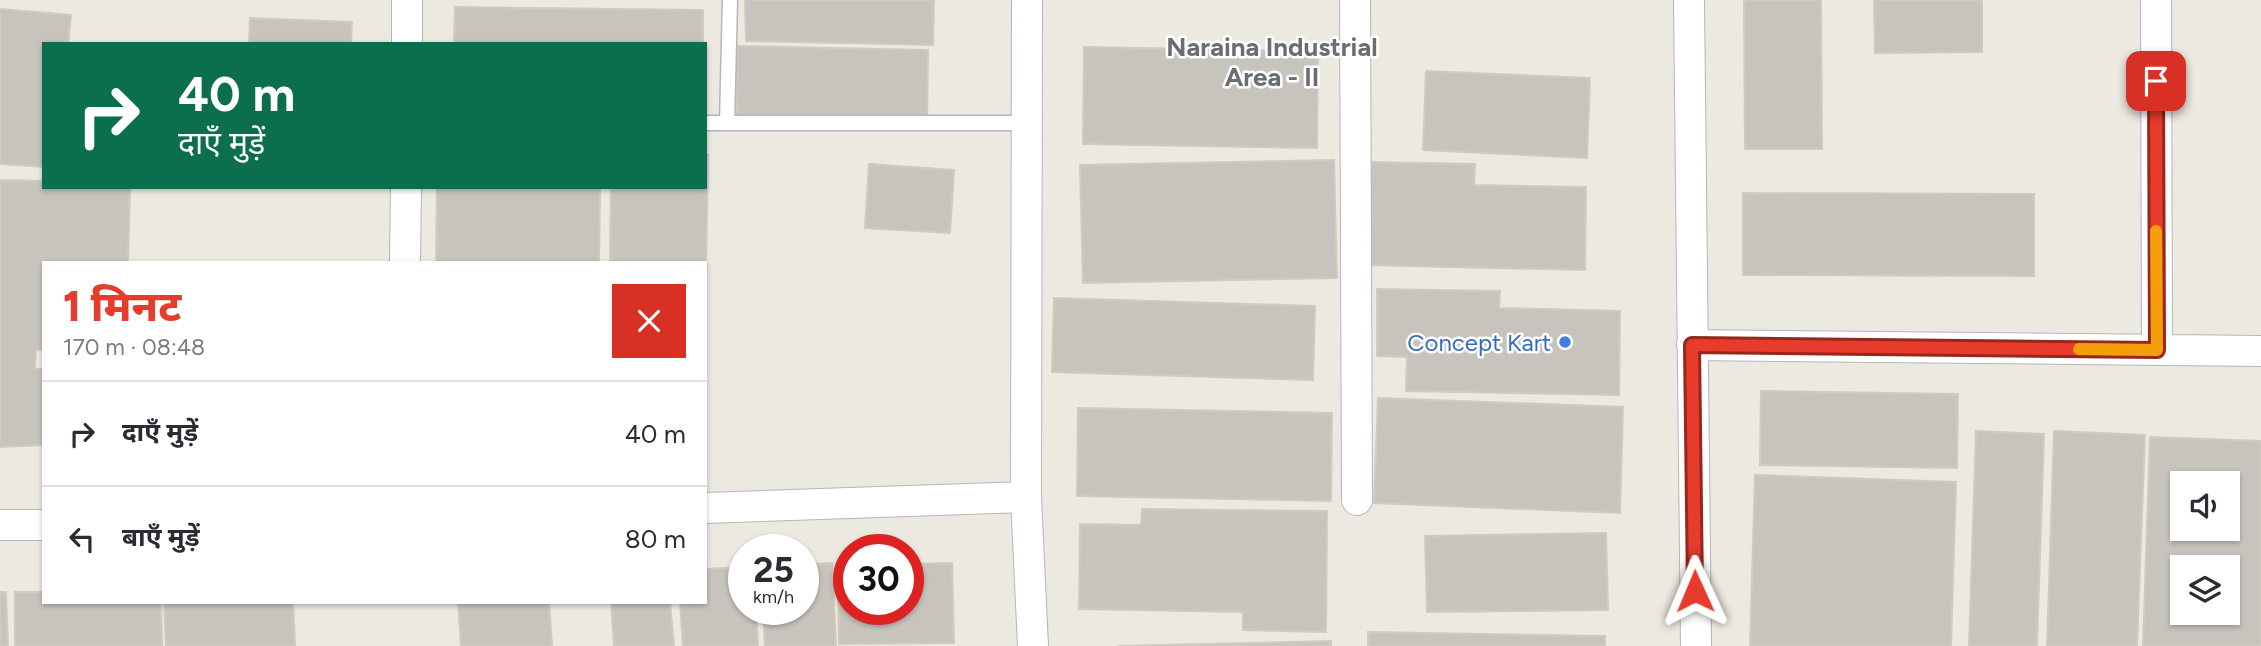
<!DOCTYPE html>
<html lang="hi">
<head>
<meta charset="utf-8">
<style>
	:root { --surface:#fff; --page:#f7f7f7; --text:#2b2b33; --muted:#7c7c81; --line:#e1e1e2; --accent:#e73c2b }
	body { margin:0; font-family:Figtree,"Noto Sans Devanagari",sans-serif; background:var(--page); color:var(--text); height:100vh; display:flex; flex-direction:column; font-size:26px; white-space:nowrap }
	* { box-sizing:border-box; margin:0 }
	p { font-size:23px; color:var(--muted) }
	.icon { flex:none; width:38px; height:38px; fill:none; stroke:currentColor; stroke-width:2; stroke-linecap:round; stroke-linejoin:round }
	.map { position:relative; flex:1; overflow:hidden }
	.drawer { position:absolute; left:42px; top:261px; width:665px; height:343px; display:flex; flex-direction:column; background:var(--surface); border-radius:0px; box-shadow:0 2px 5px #0004 }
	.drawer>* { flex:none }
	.top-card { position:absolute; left:42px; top:42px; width:665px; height:147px; border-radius:0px; box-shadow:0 2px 5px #0004; background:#0b6e4f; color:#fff; overflow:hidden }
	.tools { position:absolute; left:2170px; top:471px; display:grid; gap:14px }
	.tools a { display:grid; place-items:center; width:70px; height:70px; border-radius:0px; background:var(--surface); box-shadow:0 2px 5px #0004; font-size:35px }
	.speed { position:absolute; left:728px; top:534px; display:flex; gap:14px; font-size:35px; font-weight:700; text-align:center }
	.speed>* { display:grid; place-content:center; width:91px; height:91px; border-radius:50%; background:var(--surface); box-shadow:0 2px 5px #0004; line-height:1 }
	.speed small { font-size:18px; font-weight:400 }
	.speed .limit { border:10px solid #d22; background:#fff; color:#111 }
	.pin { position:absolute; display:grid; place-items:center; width:60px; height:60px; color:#fff; margin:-30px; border-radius:14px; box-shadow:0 4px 10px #0006 }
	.me { position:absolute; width:77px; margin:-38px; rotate:359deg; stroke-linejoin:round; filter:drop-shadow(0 0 5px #0008) }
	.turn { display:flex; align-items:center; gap:24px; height:147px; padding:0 21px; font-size:32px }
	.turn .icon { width:91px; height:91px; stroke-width:2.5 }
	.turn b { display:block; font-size:49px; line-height:60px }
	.round { display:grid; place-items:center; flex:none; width:74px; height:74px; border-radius:0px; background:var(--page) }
	.overview { display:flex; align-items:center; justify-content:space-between; height:119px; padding:0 21px }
	h1 { font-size:42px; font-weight:800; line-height:52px; color:var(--accent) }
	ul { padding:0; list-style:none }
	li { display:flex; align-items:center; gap:21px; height:105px; padding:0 21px; border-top:2px solid var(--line) }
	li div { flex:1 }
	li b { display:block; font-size:26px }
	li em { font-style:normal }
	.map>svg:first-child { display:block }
	.building { fill:#c7c4bd; stroke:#d0cbbf; stroke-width:2; fill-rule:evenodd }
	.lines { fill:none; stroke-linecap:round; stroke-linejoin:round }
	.lane-casing { stroke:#b3b6bb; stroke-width:17 }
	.street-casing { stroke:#b3b6bb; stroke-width:32 }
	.lane { stroke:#fff; stroke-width:14 }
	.street { stroke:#fff; stroke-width:30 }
	.route-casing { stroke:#96271c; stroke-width:18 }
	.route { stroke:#e73c2b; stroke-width:12 }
	.slow { stroke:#f59e0b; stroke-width:12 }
	.shop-dot { fill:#3f7fe0; stroke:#fff; stroke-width:2.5 }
	.labels { text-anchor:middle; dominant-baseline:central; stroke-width:5; stroke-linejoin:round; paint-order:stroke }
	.shop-label { font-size:24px; fill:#366cbe; stroke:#fff; text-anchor:end }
	.neighbourhood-label { font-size:26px; font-weight:bold; fill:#6a6e73; stroke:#fff }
</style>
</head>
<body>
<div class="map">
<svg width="2261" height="646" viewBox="0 0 2261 646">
	<rect width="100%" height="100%" fill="#ece9e0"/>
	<!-- building -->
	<path class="building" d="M745 0H934L933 45 746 41Z
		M1744 0H1821L1822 149H1745Z
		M1874 0H1982V52L1875 53Z
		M455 7 703 10V44H454Z
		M0 9 71 15 68 44H44V167L0 164Z
		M250 18 352 22 351 44H249Z
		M737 46 928 50 927 122 737 118Z
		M1084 47 1318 51 1317 148 1083 144Z
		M1426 71 1590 78 1587 158 1423 150Z
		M705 154H708L705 333V262H610L611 187H705Z
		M1334 160 1337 278 1083 283 1080 165Z
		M1369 162 1475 164 1474 185 1586 187 1585 270 1367 265Z
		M869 164 954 170 950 233 865 228Z
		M0 180 44 181V187H130L128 262H44V350H36L35 369H44V445L0 447Z
		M437 187H600L599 262H436Z
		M1743 193 2034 194V276L1743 275Z
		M1377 289 1500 291 1499 308 1620 311 1619 395 1406 391 1407 357 1377 356Z
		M1054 298 1315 306 1313 380 1052 372Z
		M1761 391 1958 394 1957 468 1760 465Z
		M1378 398 1623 407 1620 513 1374 503Z
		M1078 408 1332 413 1331 501 1077 496Z
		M1976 431 2044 434 2037 646H1969Z
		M2054 431 2145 435 2137 646H2047Z
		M2150 437 2261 441V646H2143ZM2182 483H2228V528H2182ZM2182 567H2228V612H2182Z
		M1755 475 1956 482 1951 646H1750Z
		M1142 509 1327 511 1326 632 1243 630V612L1079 609 1080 524 1141 525Z
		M1606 533 1608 610 1427 612 1425 536Z
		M832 563 836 646H765L763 609H803V564Z
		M952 563 954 643 839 644 838 564H849V609H908V564Z
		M744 567V609H756L758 646H683L680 602H705V569Z
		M0 592H6L8 646H0Z
		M15 592H44V602H161L162 646H15Z
		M164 602H293L295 646H166Z
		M458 602H549L552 646H461Z
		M611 602H670L674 646H614Z
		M1368 632 1605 636V646H1368Z
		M1331 641V646H1117Z"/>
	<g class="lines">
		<!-- lane casing -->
		<g class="lane-casing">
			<path id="lane" d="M705 123H1027
				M727 123 730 0"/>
		</g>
		<!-- street casing -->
		<g class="street-casing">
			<path id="street" d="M1355 0 1357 500
				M1689 0 1696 646
				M2156 0 2157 350
				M407 44V0
				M405 262 406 187
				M1692 345 2261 351
				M1026 497 1027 0
				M705 508 1026 497 1033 646
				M0 525H44"/>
		</g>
		<!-- lane -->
		<use href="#lane" class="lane"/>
		<!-- street -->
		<use href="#street" class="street"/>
	</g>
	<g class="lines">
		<!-- route casing -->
		<g class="route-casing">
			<path id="route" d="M1695 591 1692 345 2157 350 2156 81"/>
		</g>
		<!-- route -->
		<use href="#route" class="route"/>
		<!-- slow -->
		<path class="slow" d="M2079 349 2157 350 2156 231"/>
	</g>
	<!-- markers -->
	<circle class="shop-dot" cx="1565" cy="342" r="7"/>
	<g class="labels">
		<!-- shop labels -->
		<g class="shop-label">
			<text x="1551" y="342">Concept Kart</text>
		</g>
		<!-- neighbourhood labels -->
		<g class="neighbourhood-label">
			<text x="1272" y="47">Naraina Industrial<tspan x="1272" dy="30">Area - II</tspan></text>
		</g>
	</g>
</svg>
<div class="tools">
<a><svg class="icon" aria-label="sound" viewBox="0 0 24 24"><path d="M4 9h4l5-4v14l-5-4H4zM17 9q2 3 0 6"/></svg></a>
<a><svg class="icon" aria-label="layers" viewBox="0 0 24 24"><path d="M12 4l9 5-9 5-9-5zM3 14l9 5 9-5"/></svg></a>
</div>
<div class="speed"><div>25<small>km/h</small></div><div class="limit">30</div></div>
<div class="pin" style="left:2156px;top:81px;background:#d93025"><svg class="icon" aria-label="arrive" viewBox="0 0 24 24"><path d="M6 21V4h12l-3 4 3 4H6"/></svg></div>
<svg class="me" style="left:1695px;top:591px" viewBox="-20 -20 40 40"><path d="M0-17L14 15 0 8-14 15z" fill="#e73c2b" stroke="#fff" stroke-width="4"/></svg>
<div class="top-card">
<div class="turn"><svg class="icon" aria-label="right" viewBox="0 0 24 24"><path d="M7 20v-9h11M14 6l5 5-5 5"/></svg><div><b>40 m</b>दाएँ मुड़ें</div></div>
</div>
<section class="drawer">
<div class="overview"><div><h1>1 मिनट</h1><p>170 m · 08:48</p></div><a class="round" style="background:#d93025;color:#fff"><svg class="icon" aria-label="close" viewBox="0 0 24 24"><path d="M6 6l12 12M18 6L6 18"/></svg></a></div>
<ul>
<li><svg class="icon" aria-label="right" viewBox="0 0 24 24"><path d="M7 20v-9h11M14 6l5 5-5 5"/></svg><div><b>दाएँ मुड़ें</b></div><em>40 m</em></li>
<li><svg class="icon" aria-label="left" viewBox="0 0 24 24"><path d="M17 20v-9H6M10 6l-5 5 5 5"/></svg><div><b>बाएँ मुड़ें</b></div><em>80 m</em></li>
</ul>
</section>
</div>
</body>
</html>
